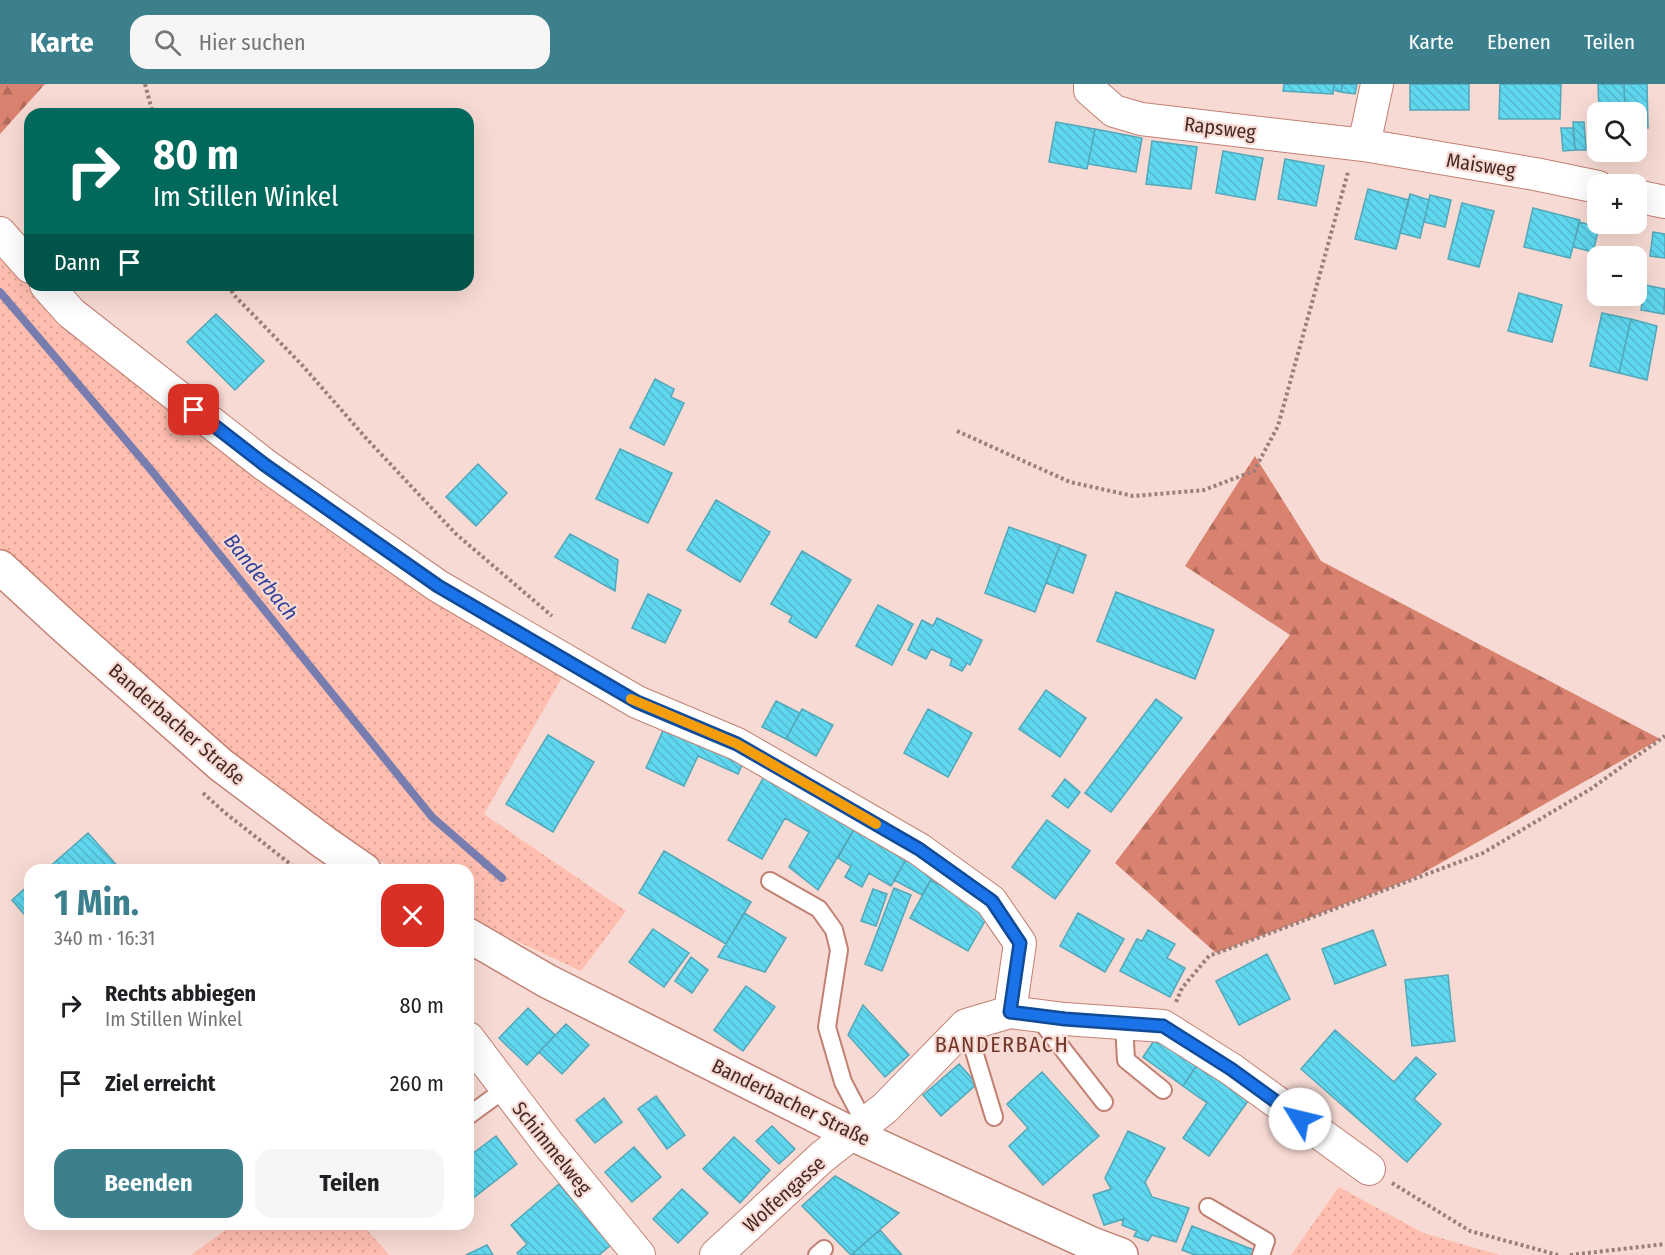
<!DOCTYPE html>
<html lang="de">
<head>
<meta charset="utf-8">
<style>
	:root { --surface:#fff; --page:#f6f6f6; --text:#202124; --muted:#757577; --accent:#3c808e }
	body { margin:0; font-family:"Fira Sans Condensed",sans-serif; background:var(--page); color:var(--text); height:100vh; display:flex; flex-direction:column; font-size:22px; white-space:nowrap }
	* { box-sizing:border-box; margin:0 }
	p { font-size:20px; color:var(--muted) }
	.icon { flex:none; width:33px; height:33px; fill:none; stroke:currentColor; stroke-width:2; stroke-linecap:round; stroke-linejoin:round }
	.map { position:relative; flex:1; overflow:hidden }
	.sheet { position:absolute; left:24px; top:780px; width:450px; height:366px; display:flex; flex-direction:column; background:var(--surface); border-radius:18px; box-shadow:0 6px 24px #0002 }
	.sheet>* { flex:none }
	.top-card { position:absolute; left:24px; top:24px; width:450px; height:183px; border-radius:18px; box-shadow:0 6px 24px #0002; background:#00695c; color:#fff; overflow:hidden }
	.fabs { position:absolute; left:1587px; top:18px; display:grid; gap:12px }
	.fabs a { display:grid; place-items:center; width:60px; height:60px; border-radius:12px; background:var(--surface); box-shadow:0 6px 24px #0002; font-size:30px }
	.pin { position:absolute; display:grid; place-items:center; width:51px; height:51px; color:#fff; margin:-26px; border-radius:12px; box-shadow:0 3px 9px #0006 }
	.me { position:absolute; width:66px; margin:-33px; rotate:306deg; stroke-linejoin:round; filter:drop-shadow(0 0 4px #0008) }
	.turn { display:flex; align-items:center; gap:21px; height:126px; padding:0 30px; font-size:27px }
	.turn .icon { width:78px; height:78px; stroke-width:2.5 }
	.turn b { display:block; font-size:42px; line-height:51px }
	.then { display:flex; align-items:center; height:57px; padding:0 30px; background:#0003; gap:12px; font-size:22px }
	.round { display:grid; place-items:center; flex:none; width:63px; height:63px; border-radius:18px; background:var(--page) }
	.headline { display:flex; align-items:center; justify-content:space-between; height:102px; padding:0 30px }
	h1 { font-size:36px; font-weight:700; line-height:45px; color:var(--accent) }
	.cta { display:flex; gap:12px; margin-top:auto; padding:12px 30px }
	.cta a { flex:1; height:69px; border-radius:18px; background:var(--accent); color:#fff; font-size:24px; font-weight:700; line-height:69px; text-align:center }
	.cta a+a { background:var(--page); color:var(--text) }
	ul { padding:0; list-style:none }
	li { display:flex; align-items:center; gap:18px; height:78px; padding:0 30px }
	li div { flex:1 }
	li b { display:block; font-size:22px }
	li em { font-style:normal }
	header { display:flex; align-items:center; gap:36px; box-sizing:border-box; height:84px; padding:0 30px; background:var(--accent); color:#fff }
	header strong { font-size:28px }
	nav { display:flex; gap:33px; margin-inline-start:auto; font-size:21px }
	.search { width:420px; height:54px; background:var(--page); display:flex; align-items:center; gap:15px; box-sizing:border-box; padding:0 21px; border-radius:18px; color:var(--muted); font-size:22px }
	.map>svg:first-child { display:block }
	.green { fill:url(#green-dots) }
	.forest { fill:url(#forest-firs) }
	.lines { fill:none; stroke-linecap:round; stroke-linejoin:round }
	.stream { stroke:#787db0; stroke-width:8 }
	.building { fill:url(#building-back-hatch); stroke:#53a7b8; stroke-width:1.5 }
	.service-casing { stroke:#c28072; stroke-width:20 }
	.minor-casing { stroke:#c28072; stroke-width:34 }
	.tertiary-casing { stroke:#c28072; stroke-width:36 }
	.path { stroke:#9b7f79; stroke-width:4; stroke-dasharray:3 3; stroke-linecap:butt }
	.service { stroke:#fff; stroke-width:16 }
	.minor { stroke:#fff; stroke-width:32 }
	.tertiary { stroke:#fff; stroke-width:33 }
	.route-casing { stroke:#114b97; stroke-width:15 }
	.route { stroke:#1a73e8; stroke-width:10 }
	.slow { stroke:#f59e0b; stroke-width:10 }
	.labels { text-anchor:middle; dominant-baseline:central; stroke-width:4.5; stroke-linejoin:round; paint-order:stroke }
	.street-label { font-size:20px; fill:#462a25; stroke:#f7dad3 }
	.water-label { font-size:21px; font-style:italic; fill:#36429a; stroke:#f7dad3 }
	.quarter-label { font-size:22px; letter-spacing:1.5px; fill:#71372b; stroke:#f7dad3 }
</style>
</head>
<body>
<header>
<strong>Karte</strong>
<div class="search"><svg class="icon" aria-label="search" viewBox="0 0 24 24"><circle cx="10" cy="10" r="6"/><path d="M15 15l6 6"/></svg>Hier suchen</div>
<nav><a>Karte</a><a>Ebenen</a><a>Teilen</a></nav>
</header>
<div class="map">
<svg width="1665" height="1171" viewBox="0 0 1665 1171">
	<defs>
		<pattern id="green-dots" width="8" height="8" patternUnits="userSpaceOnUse" patternTransform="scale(1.5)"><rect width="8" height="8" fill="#ffbeaf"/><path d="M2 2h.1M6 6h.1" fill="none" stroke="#dca396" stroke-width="1.8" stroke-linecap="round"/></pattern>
		<pattern id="forest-firs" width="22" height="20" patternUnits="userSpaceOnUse" patternTransform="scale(1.5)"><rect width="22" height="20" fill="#d9826f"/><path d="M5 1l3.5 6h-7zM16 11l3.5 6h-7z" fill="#b26b5b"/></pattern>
		<pattern id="building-back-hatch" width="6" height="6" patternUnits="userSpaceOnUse" patternTransform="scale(1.5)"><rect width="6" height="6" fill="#5fd7ef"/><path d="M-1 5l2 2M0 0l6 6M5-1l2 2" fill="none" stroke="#54b9cd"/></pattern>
	</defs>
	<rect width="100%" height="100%" fill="#f7dad3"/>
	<!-- green -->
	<path class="green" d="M0 131 30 162V201H67L151 288 565 588 484 730 626 827 581 887 497 848 468 830V786H396L274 712 118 577 0 465Z
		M1339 1103 1423 1149 1500 1171H1291Z
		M234 1140H362L389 1171H191Z"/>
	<!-- forest -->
	<path class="forest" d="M0 0H45L0 50Z
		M1255 372 1321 477 1660 655 1414 794 1216 869 1115 779 1290 551 1185 482Z"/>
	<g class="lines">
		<!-- stream -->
		<path class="stream" d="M0 208 151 386 432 733 502 794"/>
	</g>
	<!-- building -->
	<path class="building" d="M1284 0H1334L1333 10 1283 7Z
		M1334 0H1342L1341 8 1333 6Z
		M1342 0H1357L1355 10 1341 8Z
		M1410 0H1469V26H1410Z
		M1500 0H1561L1560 35H1499Z
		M1598 0H1624L1625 28H1599Z
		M1624 0H1647L1648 44H1636V28H1625Z
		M1056 38 1095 45 1087 85 1049 78Z
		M1573 38H1584L1586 66H1575Z
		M1561 44H1573L1575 66 1563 67Z
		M1095 45 1142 54 1136 88 1088 80Z
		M1152 57 1197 63 1191 105 1146 100Z
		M1223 67 1263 74 1255 116 1216 109Z
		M1285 75 1324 82 1316 122 1278 115Z
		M1368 105 1409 116 1396 165 1355 155Z
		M1410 110 1429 116 1420 154 1400 149Z
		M1430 111 1451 116 1445 143 1424 138Z
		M1462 119 1494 127 1479 183 1448 175Z
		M1533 124 1580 136 1570 174 1524 163Z
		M1579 138 1599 143 1593 168 1573 163Z
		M1653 148 1665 150V174L1650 172Z
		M1645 201 1665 205 1664 230 1641 226Z
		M1519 209 1562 221 1552 258 1508 247Z
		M1602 229 1631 235 1619 289 1590 282Z
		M216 230 264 277 235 306 187 258Z
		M1631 235 1657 242 1647 296 1619 289Z
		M655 295 674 305 671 313 684 319 664 361 630 344Z
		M620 365 672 389 648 439 596 415Z
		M478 380 507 409 476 442 446 413Z
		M716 416 770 448 740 498 687 466Z
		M1009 443 1060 461 1035 528 985 509Z
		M570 450 618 476 615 507 555 473Z
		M1060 461 1086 471 1073 509 1046 499Z
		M802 467 851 496 816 554 789 538 792 532 771 520Z
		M1116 508 1214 546 1195 595 1097 557Z
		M648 510 681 526 665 559 632 544Z
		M878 521 913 540 892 581 856 562Z
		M937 534 982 556 970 581 967 579 962 587 950 581 952 575 931 565 926 575 908 566 922 536 933 542Z
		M1046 606 1086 634 1060 673 1019 645Z
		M1156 615 1182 634 1111 728 1085 709Z
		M776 617 800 629 786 655 762 643Z
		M802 625 833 641 816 672 786 655Z
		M928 625 972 649 948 693 904 669Z
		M667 638 745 674 738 690 698 672 684 702 646 684Z
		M548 651 594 678 553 748 506 720Z
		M765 691 856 742 818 806 789 783 809 748 785 734 762 775 728 756Z
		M1065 695 1080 708 1068 724 1052 712Z
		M1047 736 1090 767 1055 815 1012 783Z
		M856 742 908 772 891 802 869 789 862 803 845 793 851 782 838 774Z
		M88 749 121 786H46Z
		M664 767 751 818 726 860 639 809Z
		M908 772 936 787 922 811 894 796Z
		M931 796 990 828 968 867 910 834Z
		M30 800V837L12 816Z
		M894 804 911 811 882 887 865 880Z
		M873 805 887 810 876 842 861 837Z
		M744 829 786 854 765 888 718 873Z
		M1078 829 1124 855 1105 888 1060 862Z
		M653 845 689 869 664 903 629 878Z
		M1148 846 1175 860 1167 874 1185 884 1170 913 1120 887 1137 855 1142 857Z
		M1373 846 1386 881 1335 900 1322 865Z
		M1267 870 1290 915 1239 941 1216 897Z
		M691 873 708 886 692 909 675 897Z
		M1448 891 1455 957 1412 962 1405 896Z
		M746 902 775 923 743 967 714 946Z
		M863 921 909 971 885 993 848 951Z
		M528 924 555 951 527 981 499 954Z
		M566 940 589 961 562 990 539 968Z
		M1335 946 1394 998 1416 973 1436 990 1414 1015 1441 1040 1407 1078 1301 985Z
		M1157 952 1197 981 1183 1002 1143 973Z
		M959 980 977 1000 941 1032 923 1011Z
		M1197 981 1248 1017 1209 1072 1183 1054 1207 1019 1183 1002Z
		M1042 988 1099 1052 1043 1101 1009 1062 1028 1044 1007 1020Z
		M656 1012 685 1051 667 1065 638 1025Z
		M604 1014 622 1038 595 1059 576 1036Z
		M772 1042 795 1065 779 1080 756 1057Z
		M1128 1047 1165 1064 1145 1098 1152 1113 1189 1124 1176 1158 1152 1151 1148 1157 1134 1152 1137 1147 1122 1141 1124 1135 1104 1141 1093 1111 1111 1105 1105 1094Z
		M496 1052 517 1080 468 1118V1073Z
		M734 1053 770 1086 740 1119 703 1085Z
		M634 1063 661 1093 632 1118 605 1088Z
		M835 1092 899 1129 851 1171 802 1122Z
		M559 1100 611 1161 599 1171H519L517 1169 527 1160 511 1141Z
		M682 1105 708 1129 678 1159 653 1135Z
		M1192 1142 1254 1166 1252 1171H1195L1182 1166Z
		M880 1146 902 1171H851Z
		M487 1161 493 1171H466Z"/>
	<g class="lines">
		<!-- service casing -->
		<g class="service-casing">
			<path id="service" d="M770 797 819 825 834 846 839 866 827 943 843 998 865 1040
				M1037 932 1104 1018
				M1124 940 1126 976 1163 1006
				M966 941 994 1033
				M468 1032 505 1005
				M1208 1123 1266 1157 1261 1171
				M817 1171 824 1165"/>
		</g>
		<!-- minor casing -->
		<g class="minor-casing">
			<path id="minor" d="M1090 0V6L1114 27 1141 35 1364 61 1535 90 1598 103
				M1364 61 1377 0
				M1636 112 1665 118
				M0 149 30 183
				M46 201 71 229 265 381 438 502 637 618 737 660 919 765 991 817 1020 859 1010 928
				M468 954 549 1061 639 1171
				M716 1171 822 1073 885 1024 966 941 1010 928 1065 935 1163 942 1231 985 1369 1085"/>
		</g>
		<!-- tertiary casing -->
		<g class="tertiary-casing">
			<path id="tertiary" d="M0 483 64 542 221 681 325 759 364 786
				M468 851 547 897 852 1050 1092 1160 1121 1171"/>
		</g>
		<!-- path -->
		<path class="path" d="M145 0 153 30
			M229 201 233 210 302 281 365 353 456 450 552 532
			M957 347 1070 398 1133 412 1204 406 1254 387 1278 342 1348 88
			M203 709 224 728 298 786
			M1176 918 1182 904 1209 872 1483 769 1589 706 1665 652
			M1392 1099 1470 1147 1558 1171
			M1570 1171 1665 1160"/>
		<!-- service -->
		<use href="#service" class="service"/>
		<!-- minor -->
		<use href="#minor" class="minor"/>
		<!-- tertiary -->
		<use href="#tertiary" class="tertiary"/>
	</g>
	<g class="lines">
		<!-- route casing -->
		<g class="route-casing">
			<path id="route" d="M194 326 265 381 438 502 637 618 737 660 919 765 992 817 1020 859 1010 928 1065 935 1163 942 1231 985 1300 1035"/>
		</g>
		<!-- route -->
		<use href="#route" class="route"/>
		<!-- slow -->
		<path class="slow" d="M631 615 737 660 876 740"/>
	</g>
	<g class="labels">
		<!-- street labels -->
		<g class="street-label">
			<text transform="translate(1220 44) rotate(7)">Rapsweg</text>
			<text transform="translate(1481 81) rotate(9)">Maisweg</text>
			<text transform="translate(177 640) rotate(41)">Banderbacher Straße</text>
			<text transform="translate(791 1018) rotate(26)">Banderbacher Straße</text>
			<text transform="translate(552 1064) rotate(51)">Schimmelweg</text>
			<text transform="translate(784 1110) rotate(-42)">Wolfengasse</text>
		</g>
		<!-- water labels -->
		<g class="water-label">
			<text transform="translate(261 493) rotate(51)">Banderbach</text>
		</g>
		<!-- quarter labels -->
		<g class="quarter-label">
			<text x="1002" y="960">BANDERBACH</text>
		</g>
	</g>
</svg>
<div class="fabs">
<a><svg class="icon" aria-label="search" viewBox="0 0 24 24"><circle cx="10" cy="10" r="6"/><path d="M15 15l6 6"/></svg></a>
<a>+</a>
<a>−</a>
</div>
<div class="pin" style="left:194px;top:326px;background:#d93025"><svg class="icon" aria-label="arrive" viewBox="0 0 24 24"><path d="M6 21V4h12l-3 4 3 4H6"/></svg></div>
<svg class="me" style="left:1300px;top:1035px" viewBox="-20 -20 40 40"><circle r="19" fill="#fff"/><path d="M0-13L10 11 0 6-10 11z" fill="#1a73e8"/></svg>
<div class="top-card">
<div class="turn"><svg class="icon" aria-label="right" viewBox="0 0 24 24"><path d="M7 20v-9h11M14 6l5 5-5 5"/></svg><div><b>80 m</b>Im Stillen Winkel</div></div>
<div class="then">Dann<svg class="icon" aria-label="arrive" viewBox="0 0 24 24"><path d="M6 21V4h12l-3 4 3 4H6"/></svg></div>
</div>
<section class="sheet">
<div class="headline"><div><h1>1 Min.</h1><p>340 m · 16:31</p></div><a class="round" style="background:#d93025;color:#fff"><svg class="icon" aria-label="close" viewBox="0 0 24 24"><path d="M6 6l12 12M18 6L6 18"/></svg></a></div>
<ul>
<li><svg class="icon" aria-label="right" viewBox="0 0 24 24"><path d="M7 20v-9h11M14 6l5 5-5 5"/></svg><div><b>Rechts abbiegen</b><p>Im Stillen Winkel</p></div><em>80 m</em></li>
<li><svg class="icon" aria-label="arrive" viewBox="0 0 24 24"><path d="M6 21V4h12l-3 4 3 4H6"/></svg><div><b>Ziel erreicht</b></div><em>260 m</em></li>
</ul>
<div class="cta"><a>Beenden</a><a>Teilen</a></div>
</section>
</div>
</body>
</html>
